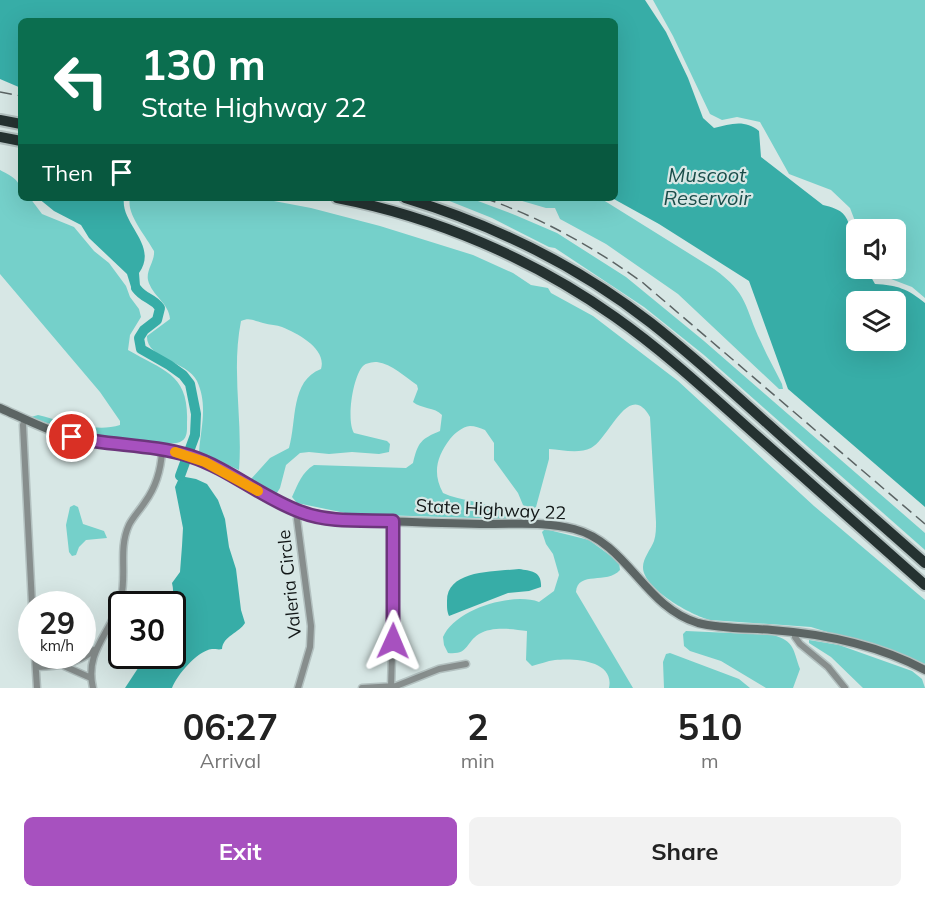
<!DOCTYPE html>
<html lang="en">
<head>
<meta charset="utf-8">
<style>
	:root { --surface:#fff; --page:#f2f2f2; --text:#222; --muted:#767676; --accent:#a751bf }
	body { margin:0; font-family:Mulish,sans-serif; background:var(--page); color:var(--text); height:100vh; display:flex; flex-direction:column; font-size:22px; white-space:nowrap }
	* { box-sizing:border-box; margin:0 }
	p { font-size:20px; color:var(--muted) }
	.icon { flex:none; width:33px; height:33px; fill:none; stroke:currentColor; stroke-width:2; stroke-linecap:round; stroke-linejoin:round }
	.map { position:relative; height:688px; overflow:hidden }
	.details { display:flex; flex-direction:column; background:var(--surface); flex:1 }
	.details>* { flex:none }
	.top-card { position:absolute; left:18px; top:18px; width:600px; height:183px; border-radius:9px; box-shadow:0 6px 24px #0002; background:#0b6e4f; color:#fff; overflow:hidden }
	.fabs { position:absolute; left:846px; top:219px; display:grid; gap:12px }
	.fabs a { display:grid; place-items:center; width:60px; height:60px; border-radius:9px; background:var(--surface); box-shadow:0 6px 24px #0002; font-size:30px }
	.speed { position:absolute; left:18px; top:591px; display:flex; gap:12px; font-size:30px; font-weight:700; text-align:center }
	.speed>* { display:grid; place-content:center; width:78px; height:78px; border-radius:50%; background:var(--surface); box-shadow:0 6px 24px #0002; line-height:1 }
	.speed small { font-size:15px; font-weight:400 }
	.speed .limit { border:3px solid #111; border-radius:9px; background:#fff; color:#111 }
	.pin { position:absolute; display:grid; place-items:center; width:51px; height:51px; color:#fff; margin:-26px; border:3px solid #fff; border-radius:50%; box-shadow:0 2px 6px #0007 }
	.me { position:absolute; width:66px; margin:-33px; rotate:1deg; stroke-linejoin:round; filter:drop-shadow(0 0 4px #0008) }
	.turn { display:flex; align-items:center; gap:21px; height:126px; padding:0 24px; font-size:27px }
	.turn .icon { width:78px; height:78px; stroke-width:2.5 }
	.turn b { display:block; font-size:42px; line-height:51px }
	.then { display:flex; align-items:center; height:57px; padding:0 24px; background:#0003; gap:12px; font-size:22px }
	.eta { display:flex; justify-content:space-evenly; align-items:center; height:102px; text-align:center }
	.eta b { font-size:36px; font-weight:700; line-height:42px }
	.action { display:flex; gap:12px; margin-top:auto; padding:12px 24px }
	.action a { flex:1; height:69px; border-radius:9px; background:var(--accent); color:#fff; font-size:24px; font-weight:700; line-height:69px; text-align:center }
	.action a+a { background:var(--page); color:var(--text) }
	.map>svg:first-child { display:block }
	.green { fill:#75d0ca }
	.water { fill:#37ada7; fill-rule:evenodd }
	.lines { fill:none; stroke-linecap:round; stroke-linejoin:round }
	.river { stroke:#37ada7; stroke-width:10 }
	.street-casing { stroke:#b3c1c0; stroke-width:9 }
	.secondary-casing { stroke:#b3c1c0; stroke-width:11 }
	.highway-casing { stroke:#b3c1c0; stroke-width:14 }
	.street { stroke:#878e8d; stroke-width:6 }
	.secondary { stroke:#5c6564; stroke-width:8 }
	.highway { stroke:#253231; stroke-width:10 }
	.rail { stroke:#5b6464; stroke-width:1.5; stroke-dasharray:12 6; stroke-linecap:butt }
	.route-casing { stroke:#6d357c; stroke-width:15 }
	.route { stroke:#a751bf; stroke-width:10 }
	.slow { stroke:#f59e0b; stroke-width:10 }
	.labels { text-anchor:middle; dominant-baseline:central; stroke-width:4.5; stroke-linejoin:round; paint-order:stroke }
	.street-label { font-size:18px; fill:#111616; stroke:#d7e7e5 }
	.water-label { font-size:20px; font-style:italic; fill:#1b4d4a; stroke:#d7e7e5 }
</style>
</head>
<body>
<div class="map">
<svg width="925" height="688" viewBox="0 0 925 688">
	<rect width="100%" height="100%" fill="#d7e7e5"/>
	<!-- green -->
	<path class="green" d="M653 0H925V298L912 287 878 274 875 269 896 268V230L858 229 850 208 831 190 789 174 760 122 737 117 722 120 710 114 673 36Z
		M0 170C15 178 21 180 21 198H30L42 214 74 227 94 251 109 263 126 286 130 297 139 309 141 317 130 335 128 350C164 371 189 374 187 422 187 430 188 439 180 442 162 450 49 427 31 417L38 415C62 421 95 433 120 425V421L100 392 0 274Z
		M130 198H258L311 208 380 226 473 255 513 273 531 285 548 288 551 293 593 316 678 381 814 506 925 600V664L899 654 811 627 710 620C692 616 642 588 643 567 643 558 651 549 654 541 656 535 656 528 656 522L650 417C629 379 609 439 591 448 579 454 562 450 549 449V459L536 507 530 510 523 505 518 493 494 460V443L485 430C480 428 475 426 470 426 462 427 455 433 450 439 437 456 432 473 443 493 464 503 493 500 509 518L505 519 350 514 297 503 292 497C298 484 302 472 314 465L406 468 413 463C418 442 421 439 440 431L442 415C435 407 421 409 413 402L418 389 417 385C405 377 392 364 377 362 372 362 366 363 363 366 353 376 346 420 354 433L387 441 390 444 389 452 379 454 352 452 329 454 309 452 300 453 286 465 280 488 275 496 251 479 270 458 289 448C297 421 290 381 321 369 327 349 299 334 282 327 277 325 270 325 263 323 254 321 250 317 241 321 231 372 243 420 239 470L199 452C201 427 208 405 197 381 187 361 146 359 147 336L170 319C169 303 152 296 148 280 146 270 155 261 154 251 146 236 126 214 130 198Z
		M442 198H470L515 215 557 233 626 277 704 341 925 533V550L704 355 644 307 555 248 549 247 492 218Z
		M512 198H600L714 269C749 294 744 307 761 342 767 356 775 370 782 384L783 389H779L678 294 606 244 560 219 555 208H546Z
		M74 505 78 507 83 524 104 531 107 538 86 540 79 547 76 555 72 556 69 552 66 525 70 507Z
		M545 529 589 540 619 562 620 570C607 585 578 570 576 592L633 688H609C615 660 574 658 555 660 547 661 540 664 532 666L526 660 527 631C513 629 492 626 479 634 465 643 469 655 448 653L444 645 443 637C455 609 512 592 539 602L554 591 559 575 553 554 546 544 542 532Z
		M686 631 773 635C795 641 793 650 800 669L793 688H766L721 661 690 651 684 646 683 634Z
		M809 640 839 645 912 671 922 679 925 688H863L831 657 809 643Z
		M670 653 739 679 750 688H664L663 662 666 654Z"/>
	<!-- water -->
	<path class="water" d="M0 0H645L666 32 688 78 703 118 714 128C730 124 745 119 759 131L761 157 823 205C831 207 840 209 845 216 853 227 856 255 856 268 867 268 870 275 875 284 897 285 908 289 925 303V507L788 389 749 281 659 224 612 198H615V21H21V88L0 79ZM856 302H896V340H856Z
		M38 198H124C120 224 159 245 139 273L140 286 132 290 127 274 89 238 81 225 54 211Z
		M180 476 196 479 207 484 218 500 225 519 229 547 236 569 241 610 245 623C239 633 223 636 222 649 219 650 216 649 212 649 197 651 177 675 172 688H125L146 656H172V604H166C174 599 174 592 172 583L180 572 182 546 183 528 175 487Z
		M519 569C531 571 542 571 541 587L529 591 508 593 449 616C447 611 447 608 447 602 446 569 496 572 519 569Z"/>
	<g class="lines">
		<!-- river -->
		<path class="river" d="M136 288C145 300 152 297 160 308L157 320 144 330 139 338 141 349 169 365 183 375 190 384 196 414 195 435 180 476"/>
		<!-- street casing -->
		<g class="street-casing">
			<path id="street" d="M25 419 23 425 32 604
				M795 632V637L800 644 828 667 845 688
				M35 656 37 688
				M64 666 91 678
				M36 667C57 666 77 665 94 650
				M93 688C84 650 112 633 121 598 127 574 118 549 129 525 133 517 140 510 145 502 156 487 161 469 162 451
				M298 688 310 647 311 626 297 519 300 512
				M362 688 396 686 439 669 466 664
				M391 688 394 584 393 521"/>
		</g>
		<!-- secondary casing -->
		<g class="secondary-casing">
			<path id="secondary" d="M0 408C27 420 54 434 83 440 118 447 157 445 191 456 238 472 275 512 326 518 344 521 362 520 380 521 418 522 456 524 494 524 521 524 548 522 574 529 628 543 644 607 698 623 722 629 748 628 772 630 825 634 878 645 925 670"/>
		</g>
		<!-- highway casing -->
		<g class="highway-casing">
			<path id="highway" d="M0 120 21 124
				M0 137 21 141
				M337 198C436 217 533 259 615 317 669 355 716 400 765 443 818 490 872 538 925 585
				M405 198C494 225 578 266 651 323 692 355 730 390 768 424 820 471 873 517 925 563"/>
		</g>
		<!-- street -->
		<use href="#street" class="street"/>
		<!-- secondary -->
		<use href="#secondary" class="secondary"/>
		<!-- highway -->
		<use href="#highway" class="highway"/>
		<!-- rail -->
		<path class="rail" d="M0 92 21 96
			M484 198C542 218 593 247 642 282L925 524"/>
	</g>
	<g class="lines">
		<!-- route casing -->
		<g class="route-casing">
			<path id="route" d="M72 437C110 446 152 444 190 456 230 469 262 498 301 512 329 523 363 520 393 521V641"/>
		</g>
		<!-- route -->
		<use href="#route" class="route"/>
		<!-- slow -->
		<path class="slow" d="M175 452 205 462 258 491"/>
	</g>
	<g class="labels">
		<!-- street labels -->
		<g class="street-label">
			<text transform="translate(491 509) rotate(3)">State Highway 22</text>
			<text transform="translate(289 584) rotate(-96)">Valeria Circle</text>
		</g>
		<!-- water labels -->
		<g class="water-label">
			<text x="707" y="174">Muscoot<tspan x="707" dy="23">Reservoir</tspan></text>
		</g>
	</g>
</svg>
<div class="fabs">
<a><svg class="icon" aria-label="sound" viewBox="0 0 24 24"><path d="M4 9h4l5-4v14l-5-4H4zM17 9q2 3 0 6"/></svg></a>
<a><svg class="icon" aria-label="layers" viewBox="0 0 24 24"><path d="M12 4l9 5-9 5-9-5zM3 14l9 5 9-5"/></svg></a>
</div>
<div class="speed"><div>29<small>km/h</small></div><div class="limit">30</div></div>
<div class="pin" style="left:72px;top:437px;background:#d93025"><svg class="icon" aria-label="arrive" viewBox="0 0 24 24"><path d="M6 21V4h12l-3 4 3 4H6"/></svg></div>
<svg class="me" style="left:393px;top:641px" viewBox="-20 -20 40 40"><path d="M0-17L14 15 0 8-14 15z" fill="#a751bf" stroke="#fff" stroke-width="4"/></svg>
<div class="top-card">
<div class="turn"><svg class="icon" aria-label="left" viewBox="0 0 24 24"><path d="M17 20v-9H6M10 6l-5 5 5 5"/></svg><div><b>130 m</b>State Highway 22</div></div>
<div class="then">Then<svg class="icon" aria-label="arrive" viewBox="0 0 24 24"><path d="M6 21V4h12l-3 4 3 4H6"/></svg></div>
</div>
</div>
<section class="details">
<div class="eta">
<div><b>06:27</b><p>Arrival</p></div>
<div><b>2</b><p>min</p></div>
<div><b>510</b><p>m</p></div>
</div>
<div class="action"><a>Exit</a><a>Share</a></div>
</section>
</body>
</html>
